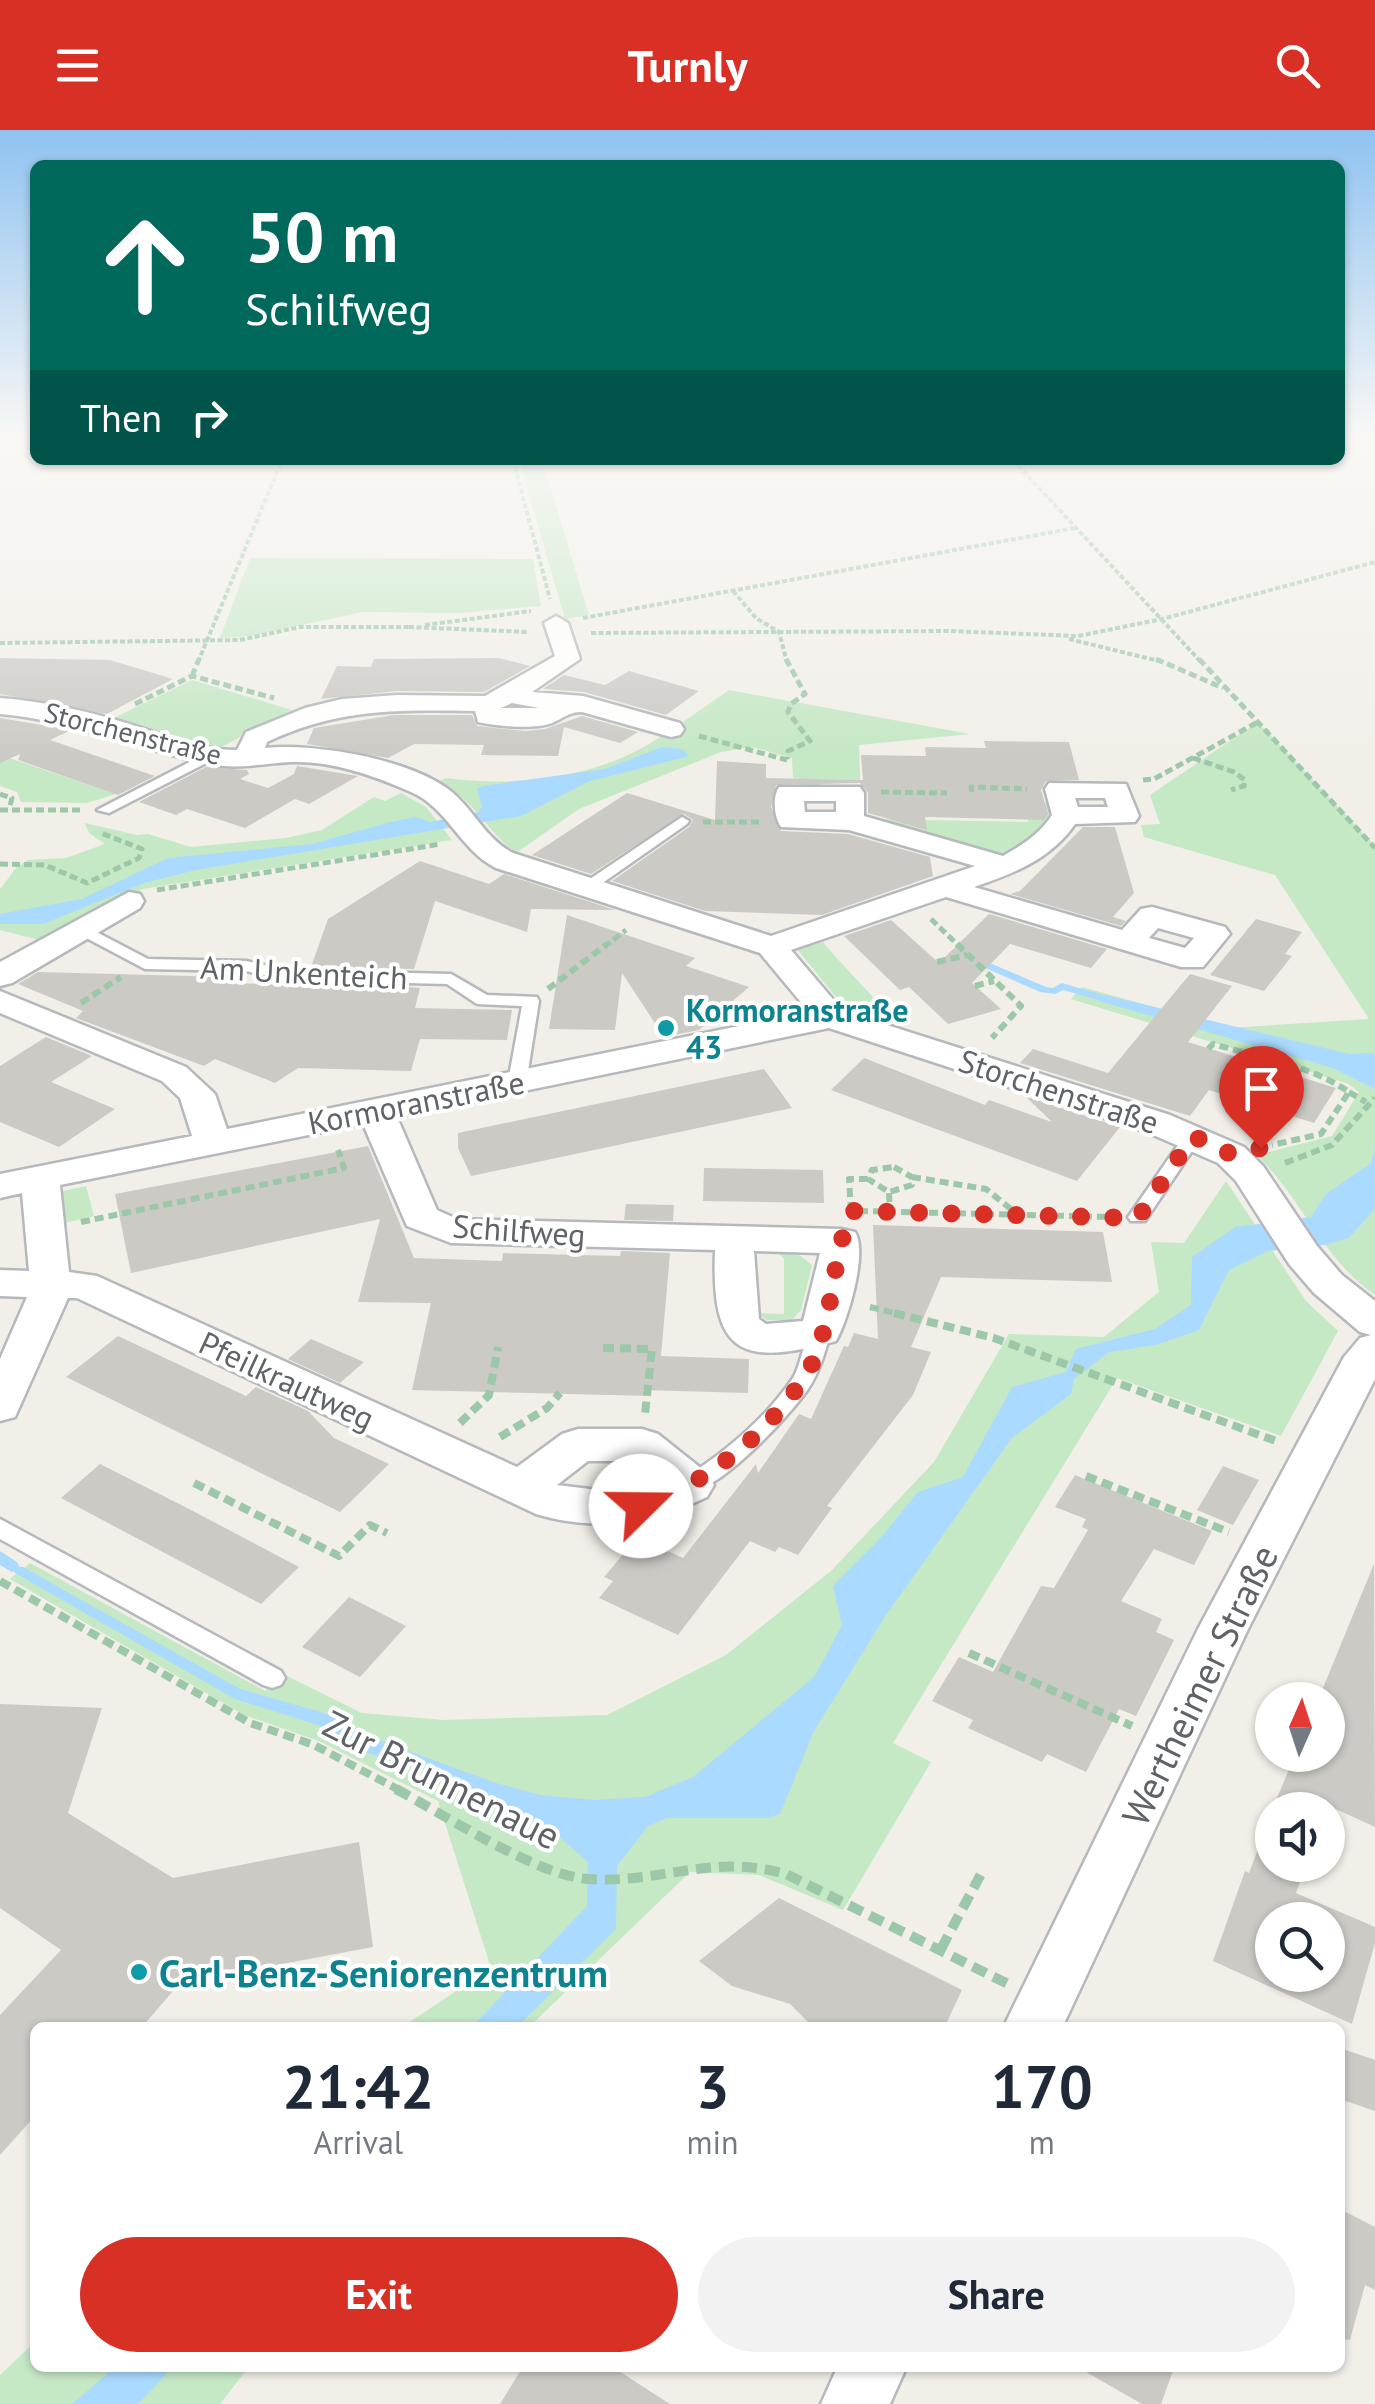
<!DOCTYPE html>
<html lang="en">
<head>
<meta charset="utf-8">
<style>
	:root { --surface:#fff; --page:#f2f2f3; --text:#1f2937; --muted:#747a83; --accent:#d93025 }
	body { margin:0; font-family:"PT Sans",sans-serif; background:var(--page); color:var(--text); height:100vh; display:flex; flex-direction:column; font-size:38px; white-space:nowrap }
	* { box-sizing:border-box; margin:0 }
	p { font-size:32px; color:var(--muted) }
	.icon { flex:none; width:55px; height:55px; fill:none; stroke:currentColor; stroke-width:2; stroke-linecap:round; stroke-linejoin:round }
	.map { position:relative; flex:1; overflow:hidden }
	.drawer { position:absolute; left:30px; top:1892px; width:1315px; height:350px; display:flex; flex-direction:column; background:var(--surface); border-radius:15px; box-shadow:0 2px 8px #0004 }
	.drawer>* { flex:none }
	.guide { position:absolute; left:30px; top:30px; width:1315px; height:305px; border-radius:15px; box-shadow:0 2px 8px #0004; background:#00695c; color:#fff; overflow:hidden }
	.needle { width:65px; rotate:3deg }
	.fabs { position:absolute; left:1255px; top:1552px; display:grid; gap:20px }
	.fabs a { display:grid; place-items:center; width:90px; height:90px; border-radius:50%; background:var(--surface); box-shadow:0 2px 8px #0004; font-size:50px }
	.pin { position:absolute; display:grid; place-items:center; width:85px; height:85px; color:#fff; margin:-102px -42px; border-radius:50% 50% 50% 0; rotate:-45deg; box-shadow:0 0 10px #0007 }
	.pin .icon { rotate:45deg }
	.me { position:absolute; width:110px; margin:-55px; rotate:68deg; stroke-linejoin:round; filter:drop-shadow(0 0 8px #0008) }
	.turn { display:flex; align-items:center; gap:35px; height:210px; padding:0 50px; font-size:45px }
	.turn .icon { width:130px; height:130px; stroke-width:2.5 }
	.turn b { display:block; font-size:70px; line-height:85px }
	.then { display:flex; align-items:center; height:95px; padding:0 50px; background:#0003; gap:20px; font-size:38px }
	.eta { display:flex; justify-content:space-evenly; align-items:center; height:170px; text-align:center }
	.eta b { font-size:60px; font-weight:800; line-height:70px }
	.action { display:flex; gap:20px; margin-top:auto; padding:20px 50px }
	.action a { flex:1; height:115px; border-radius:60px; background:var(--accent); color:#fff; font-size:40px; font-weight:800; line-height:115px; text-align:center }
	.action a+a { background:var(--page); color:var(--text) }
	header { display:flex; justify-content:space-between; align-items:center; height:130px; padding:0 50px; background:var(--accent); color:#fff; font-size:45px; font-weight:800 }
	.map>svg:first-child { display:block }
	.green { fill:#c5e8c5 }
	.water { fill:#aadaff }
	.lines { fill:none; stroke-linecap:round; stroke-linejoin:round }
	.stream { fill:#aadaff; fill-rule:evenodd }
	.building { fill:#cccac5; fill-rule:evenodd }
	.lane-casing { stroke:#b5b8bc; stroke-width:5 }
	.street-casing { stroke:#b5b8bc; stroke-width:5 }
	.path-far4 { stroke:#9cc7a9; stroke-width:4; stroke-dasharray:5 2.5; stroke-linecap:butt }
	.path-far3 { stroke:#9cc7a9; stroke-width:5; stroke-dasharray:8 4; stroke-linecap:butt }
	.path-far2 { stroke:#9cc7a9; stroke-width:6; stroke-dasharray:9 5; stroke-linecap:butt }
	.path-far1 { stroke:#9cc7a9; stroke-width:8; stroke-dasharray:11 6; stroke-linecap:butt }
	.path { stroke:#9cc7a9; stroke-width:10; stroke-dasharray:15 8; stroke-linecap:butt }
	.lane { fill:#fff; fill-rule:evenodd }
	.street { fill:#fff; fill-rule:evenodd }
	.route { stroke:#d93025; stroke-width:18; stroke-dasharray:0 32.4 }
	.culture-dot { fill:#0f9aa8; stroke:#fff; stroke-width:4 }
	.labels { text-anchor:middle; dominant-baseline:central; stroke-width:8; stroke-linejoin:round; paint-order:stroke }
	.far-street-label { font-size:28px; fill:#5f6368; stroke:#fff }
	.street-label { font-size:32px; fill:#5f6368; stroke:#fff }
	.culture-label { font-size:32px; font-weight:bold; fill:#0d838f; stroke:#fff; text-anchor:start }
	.near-street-label { font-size:38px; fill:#5f6368; stroke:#fff }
	.near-culture-label { font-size:38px; font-weight:bold; fill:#0d838f; stroke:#fff; text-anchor:start }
</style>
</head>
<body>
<header><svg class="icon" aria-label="menu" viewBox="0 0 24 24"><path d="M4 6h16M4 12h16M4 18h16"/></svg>Turnly<svg class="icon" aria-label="search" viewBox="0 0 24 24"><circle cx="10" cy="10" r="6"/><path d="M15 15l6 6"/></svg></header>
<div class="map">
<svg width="1375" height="2274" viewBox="0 0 1375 2274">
	<rect width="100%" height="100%" fill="#f1efe8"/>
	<!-- green -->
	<path class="green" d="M519 330H542L589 485 565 489Z
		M250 428 533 429 541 476 460 483 363 482 250 506 220 508Z
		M192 550 292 580 217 619 116 587Z
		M729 560 970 604 859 615 860 650 821 649 820 659 800 658 799 649 793 648 792 628 752 617 721 622 579 679 516 723C486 701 473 667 438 652L446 648C509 657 587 649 644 617 673 600 701 579 729 560Z
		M1258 592 1375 716V1165C1322 1128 1302 1069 1257 1025L1332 1006 1359 962 1349 954 1071 869 1082 857 1229 898 1369 889 1275 745 1144 707 1141 695 1160 694 1150 665Z
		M0 625 116 664 87 673 21 672 17 662 0 656Z
		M401 663 426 677 452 710 142 759 43 811 0 800V759L17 737 28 730 66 728 105 714 89 703 85 693 137 705 148 704 191 717 286 708 322 700 374 667 385 671Z
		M1024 673H1047L1051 688C1032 707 1020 723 992 724L867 689 1028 692Z
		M823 812 832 823 898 894 844 877 797 819Z
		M1226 1051 1306 1171 1338 1201 1281 1306 1117 1248 893 1613 931 1632 843 1780 759 1745 690 1742 529 1897H402L491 1838 438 1671 319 1611 244 1585 10 1449 30 1433 265 1561 283 1544 362 1583 444 1590 607 1585 726 1525 832 1440 934 1332 1009 1204 1104 1207 1159 1162 1151 1112 1184 1113Z
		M86 1056 94 1086 56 1095 49 1064Z
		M773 1117 790 1118 812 1135 801 1180 792 1190H766L758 1183 784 1184V1129Z
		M35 2212V2238H248L220 2274H0V2245Z"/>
	<!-- water -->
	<path class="water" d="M662 617 682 619 689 626 590 651 521 686 196 740 144 753 43 794H0V784L82 769 168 728 312 714 391 692 416 687 430 692 479 682 482 676 477 659 483 656 605 639Z
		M1105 865 1349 924 1375 923V959L1333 938 1099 871Z
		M1375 1018V1078L1349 1108 1324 1115 1268 1121 1229 1140 1199 1200 1156 1215 1109 1222 1074 1249 1071 1264 1012 1308 886 1485 814 1601 780 1684 768 1688H667L648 1696 617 1736 616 1799 517 1897H472L587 1776 588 1732 556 1704 414 1636 364 1622 318 1595 235 1569 15 1443 12 1436 23 1437 240 1559 324 1583 381 1611 496 1653 540 1665 594 1670 645 1667 693 1647 815 1546 842 1495 833 1456 878 1411 918 1362 963 1347 1012 1257 1066 1242 1076 1219 1155 1199 1191 1175 1192 1127 1235 1097 1311 1087 1326 1064 1371 1033Z
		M114 2238H172L138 2274H72Z"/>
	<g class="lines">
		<!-- stream -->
		<path class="stream" d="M985 831 1046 857 1053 858 1062 853 1106 866 1107 868 1102 871 1063 860 1055 864 1040 862 981 836 980 834Z
			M0 1421 17 1432 19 1436 17 1440 12 1442 0 1435Z"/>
	</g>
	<!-- building -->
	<path class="building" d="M0 528 110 530 173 549 107 584 0 564Z
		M499 528 530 536 484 562 397 561 321 569 337 536 371 537 374 529Z
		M629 541 699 561 666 585 584 562 543 559 564 545 605 555Z
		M394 585H472L477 596 525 601 545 599 582 586 638 602 620 613 564 597 558 626 481 625 484 615 414 614 388 628 307 614 314 598Z
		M0 588 71 600 50 610 155 646 118 665 18 630 20 624 0 633Z
		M984 611 1069 612 1079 650 1046 651 1041 660 1048 684 1044 690 925 687 927 700 868 683V663L860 653 776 655 771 677 781 701 848 704 930 727 933 746 822 785 705 781 612 751 689 697 693 690 684 684 591 744 532 725 627 663 715 690 717 631 766 634V648L863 650 861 625 926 626 925 617 986 618Z
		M297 636 358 646 309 674 295 669 245 698 187 679 176 685 139 672 206 637 247 640 249 644 240 649 268 658 294 644Z
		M1083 697H1115L1134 763 1113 787 1126 791 1121 796 1010 764 1020 761Z
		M420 731 489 754 504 744 615 780 531 779 527 802 435 771 414 839 311 837 328 789Z
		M989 784 1107 819 1091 838 1010 814 972 853 1001 879 948 894 909 857 900 860 844 806 891 790 939 833Z
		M567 785 695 828 686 836 749 857 699 900 664 907 622 843 615 900 549 899Z
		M1256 789 1302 802 1285 824 1292 826 1264 861 1210 845Z
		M38 842 227 847 224 853 408 857 420 858 415 878 512 880 507 910 420 909 411 941 298 938 275 953 215 929 204 936 76 888 83 881 18 854Z
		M1190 844 1232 856 1188 912 1336 958 1314 993 1209 960 1190 986 1020 933 1033 919 1108 943Z
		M46 907 92 926 51 952 115 979 59 1017 0 992V936Z
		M864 928 985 975 989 970 1052 992 1025 966 1120 997 1077 1051 831 960Z
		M764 939 792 978 471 1046 458 1018V1003Z
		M368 1016 414 1128 502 1131 503 1123 620 1126 621 1121 670 1123 661 1226 749 1229 748 1263 642 1260 651 1266 412 1260 431 1173 358 1172 380 1089 131 1143 115 1064Z
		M704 1038 823 1040 824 1073 703 1071Z
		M626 1074 674 1075 673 1091 624 1090Z
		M873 1095 1103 1102 1112 1152 941 1147 911 1217 931 1222 913 1265 827 1376 832 1378 798 1425 779 1417 775 1422 750 1411 678 1505 599 1468 613 1451 604 1447 625 1422 636 1427 648 1412 683 1428 756 1334 758 1343 799 1284 811 1289 844 1216 848 1217 854 1203 878 1209Z
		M118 1206 246 1266 256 1257 308 1281 334 1308 389 1334 340 1382 66 1247Z
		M311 1209 364 1232 340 1253 288 1229Z
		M100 1334 193 1381 299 1437 261 1474 61 1368Z
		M1223 1336 1259 1350 1233 1395 1197 1380Z
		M1075 1345 1212 1401 1194 1435 1154 1419 1121 1471 1162 1489 1156 1502 1174 1510 1136 1586 1119 1579 1086 1642 1047 1624 1042 1632 968 1598 973 1590 932 1571 959 1527 993 1542 1041 1456 1054 1458 1088 1400 1082 1397 1086 1389 1055 1377Z
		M1374 1434 1375 1697 1327 1675 1325 1680H1272V1735H1306L1296 1763 1375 1797V1813L1352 1894 1213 1831 1245 1741 1249 1743 1277 1668 1295 1625H1328V1570H1318ZM1272 1790H1328V1845H1272Z
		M349 1467 406 1496 360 1547 302 1517Z
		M0 1574 102 1578 68 1683 173 1748 359 1712 373 1817 180 1853 141 1898H35V1986L0 2025V1885L61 1820 0 1778Z
		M779 1768 962 1860 944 1898H814L790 1874 732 1856 699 1831Z
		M1340 1918 1375 1930V1981L1340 1969Z
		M1340 2079 1375 2097V2160L1365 2155 1350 2210 1340 2209Z
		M522 2238H614L670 2274H500Z
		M1079 2238H1174L1161 2274H1142Z"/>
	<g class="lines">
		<!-- lane casing -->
		<g class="lane-casing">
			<path id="lane" d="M209 622 216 626 214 629 109 683 97 680Z
				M682 687 689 691 687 694 591 761H581V755Z
				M81 794 148 829 246 831 287 840 451 844 487 865 537 867 539 871 528 941 531 951 528 955H516L510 941 522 876 477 874 447 854 287 850 246 841 145 839 75 802 73 799Z
				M1193 1000 1202 1006 1145 1091H1131L1128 1087 1131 1083 1187 1002Z
				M821 1194 831 1201C825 1222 820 1241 808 1259 791 1284 713 1370 683 1361L680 1355 683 1349C724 1323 766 1288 793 1248 803 1233 803 1199 821 1194Z
				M0 1389 281 1541 285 1548 281 1555 272 1558 263 1555 0 1409Z"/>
		</g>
		<!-- street casing -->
		<g class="street-casing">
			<path id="street" d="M556 486 568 493 580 529 532 562 583 566 680 593 684 599 680 605 671 607 582 582C568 582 564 588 552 593 534 600 496 596 478 592L475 581C397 580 339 578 267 612L265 618C315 613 413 629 453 663 475 682 486 709 513 723L771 806 975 736 849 700 781 697C774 687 772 667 779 657H860L864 663V686L1003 726C1022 715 1040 704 1052 685L1045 659 1049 653 1126 654 1139 686 1135 692 1075 694C1050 730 1014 743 974 757L1122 800 1141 779 1152 777 1225 797 1230 804 1203 837H1181L946 767 791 820 843 881 1170 985 1244 1017 1263 1036 1317 1116 1342 1145 1375 1171V1249L1248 1499 1062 1898H1003L1198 1499 1344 1227 1360 1208 1371 1205 1360 1202 1314 1163 1289 1134 1236 1051 1218 1033 1144 1001 829 898 397 987 437 1080 457 1089 841 1099 855 1102C868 1122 848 1190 836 1211 738 1238 711 1222 715 1120L451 1113 407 1096 363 994 60 1055 69 1142 97 1146 517 1337 562 1304 578 1299H642L658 1304 707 1343 714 1355 707 1367C651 1394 596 1402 536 1384L77 1168H68L15 1287 0 1291V1229L27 1167 0 1166V1140L29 1141 22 1063 0 1068V1044L192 1006 180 968 162 951 0 883V861L186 937 215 964 227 999 809 882 760 823 496 738C460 720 448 678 411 662 375 646 333 631 293 632 264 633 237 640 209 634 138 620 73 590 0 584V568C40 571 78 579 116 590 155 601 196 620 237 620L246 602 305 578 342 569 397 565 485 566 555 526 544 493ZM512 573 539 578H501ZM1075 668H1105L1108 677H1078ZM804 671H836V682H805ZM1158 798 1194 808 1185 818 1149 808ZM754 1121 820 1123 803 1191 766 1194 759 1189ZM588 1331H632L657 1352 606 1361 557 1355Z
				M129 762 140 764 144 771 140 778 12 853 0 856V832Z
				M837 2238H906L890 2274H821Z"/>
		</g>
		<!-- path-far4 -->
		<path class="path-far4" d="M513 330 550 469
			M1013 330 1201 532
			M733 461 756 488 779 502 787 532
			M583 488 1075 398
			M425 495 531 481
			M409 497 528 502
			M591 503 949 501 1078 506 1162 489 1375 432
			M1069 509 1163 532
			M0 513 240 510 300 497H412
			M198 532 282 330"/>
		<!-- path-far3 -->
		<path class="path-far3" d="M786 529 805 564 791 574 788 582 810 611 788 621 787 629
			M1156 529 1223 558
			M1199 529 1375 718
			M192 546 199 529
			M135 574 192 546 274 568
			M699 606 787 630
			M1193 628 1234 642 1245 650 1244 656 1231 660
			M1143 650 1154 649 1258 592
			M881 662 947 663
			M972 662 971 657 1027 659
			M0 664 12 668 9 679
			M0 680H83
			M703 692H760
			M0 734 45 735 87 753 139 728 142 719 101 703
			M157 760 441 714
			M931 789 960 817
			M604 817 626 800"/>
		<!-- path-far2 -->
		<path class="path-far2" d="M957 814 1021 876 992 908
			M937 832 967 825
			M975 856 994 851
			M548 859 607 814
			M81 873 121 847
			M1208 919 1213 914C1258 927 1310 935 1349 962L1321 1004 1272 1015
			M1349 962 1366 972
			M1285 1033 1332 1015 1375 968
			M894 1037 912 1047V1055L889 1062 868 1049 872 1040Z
			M912 1047 986 1059 1017 1084
			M889 1063 890 1083
			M851 1081 849 1049H868
			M859 1081 1112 1087
			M81 1092 344 1038 338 1020
			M870 1177 904 1185"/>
		<!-- path-far1 -->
		<path class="path-far1" d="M894 1183 994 1208 1276 1311
			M603 1218 652 1219 645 1284
			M460 1293 489 1265 498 1217
			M500 1307 547 1278 560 1263
			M1086 1346 1229 1402
			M194 1353 339 1426 370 1395 387 1403
			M0 1451 250 1593 314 1615 401 1661
			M969 1523 1132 1596"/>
		<!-- path -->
		<path class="path" d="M396 1659C445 1685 537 1746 589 1749 661 1754 710 1723 786 1744L1008 1854
			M941 1819 981 1744"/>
		<!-- lane -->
		<use href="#lane" class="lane"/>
		<!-- street -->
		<use href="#street" class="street"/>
	</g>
	<!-- sky -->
	<linearGradient id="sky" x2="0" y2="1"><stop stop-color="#8fc3f1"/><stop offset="0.49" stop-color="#f9f8f5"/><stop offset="1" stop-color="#f9f8f5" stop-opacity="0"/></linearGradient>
	<rect width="1375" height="628" fill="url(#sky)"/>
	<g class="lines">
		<!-- route -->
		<path class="route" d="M641 1376C708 1353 768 1304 807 1243 827 1211 832 1153 840 1116 843 1101 851 1100 851 1081L1138 1088 1193 1006 1231 1024 1261 1018"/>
	</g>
	<!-- markers -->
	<g class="culture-dot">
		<circle cx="666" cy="898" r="10"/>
		<circle cx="139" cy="1842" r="10"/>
	</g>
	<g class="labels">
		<!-- far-street labels -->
		<g class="far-street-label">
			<text transform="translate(133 603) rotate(14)">Storchenstraße</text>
		</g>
		<!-- street labels -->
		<g class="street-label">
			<text transform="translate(304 842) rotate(3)">Am Unkenteich</text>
			<text transform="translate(1059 961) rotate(18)">Storchenstraße</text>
			<text transform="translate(416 972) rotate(-11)">Kormoranstraße</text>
			<text transform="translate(519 1100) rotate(4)">Schilfweg</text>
			<text transform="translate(287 1250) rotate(25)">Pfeilkrautweg</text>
		</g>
		<!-- culture labels -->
		<g class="culture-label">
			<text x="686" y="880">Kormoranstraße<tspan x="686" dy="37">43</tspan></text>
		</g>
		<!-- near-street labels -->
		<g class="near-street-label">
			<text transform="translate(1199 1555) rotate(-64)">Wertheimer Straße</text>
			<text transform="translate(442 1649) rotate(27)">Zur Brunnenaue</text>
		</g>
		<!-- near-culture labels -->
		<g class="near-culture-label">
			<text x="159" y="1842">Carl-Benz-Seniorenzentrum</text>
		</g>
	</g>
</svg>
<div class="fabs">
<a><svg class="needle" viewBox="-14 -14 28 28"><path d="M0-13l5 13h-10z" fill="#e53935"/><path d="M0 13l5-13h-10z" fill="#747a83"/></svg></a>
<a><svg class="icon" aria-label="sound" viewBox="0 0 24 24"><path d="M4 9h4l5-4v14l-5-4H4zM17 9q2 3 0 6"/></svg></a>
<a><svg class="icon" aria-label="search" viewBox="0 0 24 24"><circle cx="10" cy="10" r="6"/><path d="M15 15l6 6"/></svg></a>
</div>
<div class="pin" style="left:1261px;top:1018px;background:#d93025"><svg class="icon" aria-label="arrive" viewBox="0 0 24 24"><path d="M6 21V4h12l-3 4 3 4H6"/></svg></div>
<svg class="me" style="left:641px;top:1376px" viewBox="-20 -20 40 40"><circle r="19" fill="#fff"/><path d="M0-13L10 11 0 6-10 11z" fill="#d93025"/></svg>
<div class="guide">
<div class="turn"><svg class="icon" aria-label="ahead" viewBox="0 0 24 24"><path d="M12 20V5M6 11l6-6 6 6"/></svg><div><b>50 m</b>Schilfweg</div></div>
<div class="then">Then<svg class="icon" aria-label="right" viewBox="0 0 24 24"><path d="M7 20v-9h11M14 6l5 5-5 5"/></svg></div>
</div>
<section class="drawer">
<div class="eta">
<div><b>21:42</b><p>Arrival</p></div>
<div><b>3</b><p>min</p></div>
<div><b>170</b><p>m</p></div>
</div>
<div class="action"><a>Exit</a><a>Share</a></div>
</section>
</div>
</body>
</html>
